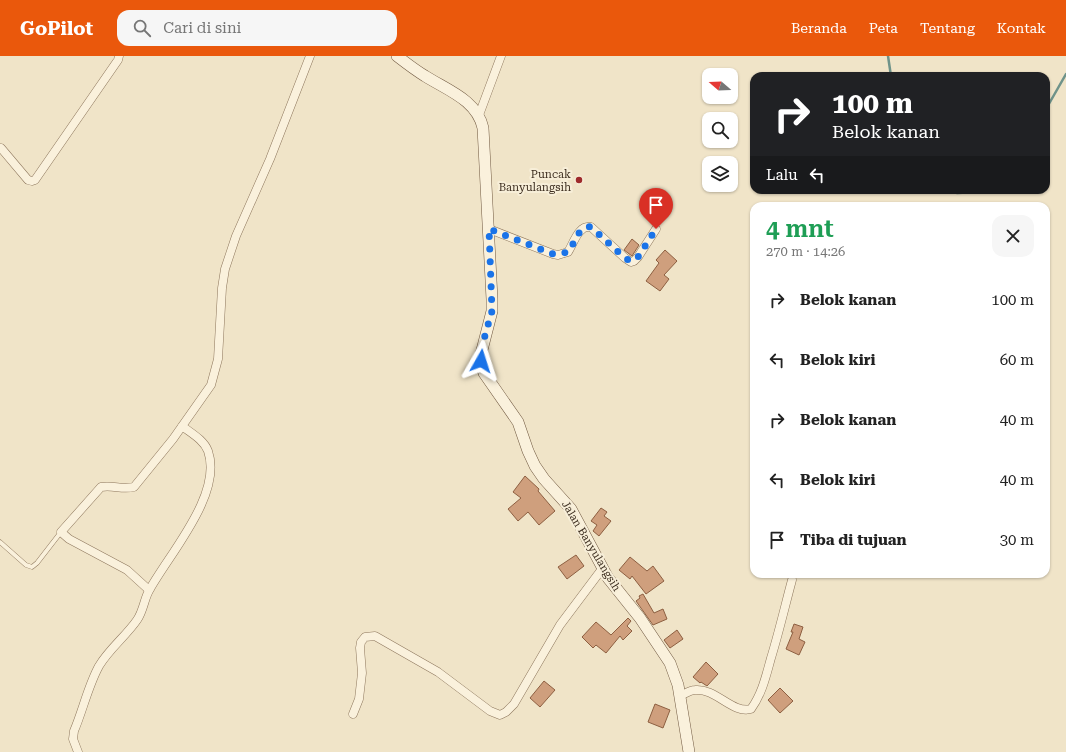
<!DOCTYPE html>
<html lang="id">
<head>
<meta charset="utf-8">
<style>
	:root { --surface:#fff; --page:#f6f6f6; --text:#222; --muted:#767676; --accent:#ea580c }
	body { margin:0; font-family:"Roboto Serif",serif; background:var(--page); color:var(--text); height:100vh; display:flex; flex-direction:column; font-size:15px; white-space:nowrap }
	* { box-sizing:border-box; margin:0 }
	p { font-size:13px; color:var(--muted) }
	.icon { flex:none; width:22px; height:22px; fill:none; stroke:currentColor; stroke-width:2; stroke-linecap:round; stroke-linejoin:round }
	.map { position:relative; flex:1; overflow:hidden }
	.panel { position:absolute; left:750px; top:146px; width:300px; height:376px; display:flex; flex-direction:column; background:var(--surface); border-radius:12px; box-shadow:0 1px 3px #0004 }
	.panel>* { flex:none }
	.guide { position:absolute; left:750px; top:16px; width:300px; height:122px; border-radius:12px; box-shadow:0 1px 3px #0004; background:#202124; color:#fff; overflow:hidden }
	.needle { width:26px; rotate:289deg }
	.buttons { position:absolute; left:702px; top:12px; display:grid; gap:8px }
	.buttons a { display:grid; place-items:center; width:36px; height:36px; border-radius:8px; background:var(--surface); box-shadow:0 1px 3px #0004; font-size:20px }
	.pin { position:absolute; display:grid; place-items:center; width:34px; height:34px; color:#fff; margin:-41px -17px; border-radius:50% 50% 50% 0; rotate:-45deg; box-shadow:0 0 4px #0007 }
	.pin .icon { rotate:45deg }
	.me { position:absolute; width:44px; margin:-22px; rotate:6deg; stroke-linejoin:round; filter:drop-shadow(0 0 3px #0008) }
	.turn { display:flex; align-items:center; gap:14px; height:84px; padding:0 16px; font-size:18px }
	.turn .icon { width:52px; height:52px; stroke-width:2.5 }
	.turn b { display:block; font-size:28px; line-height:34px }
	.then { display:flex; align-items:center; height:38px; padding:0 16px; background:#0003; gap:8px; font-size:15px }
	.round { display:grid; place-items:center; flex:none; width:42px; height:42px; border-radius:12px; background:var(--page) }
	.summary { display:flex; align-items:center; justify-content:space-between; height:68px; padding:0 16px }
	h1 { font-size:24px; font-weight:600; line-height:30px; color:#1e9e55 }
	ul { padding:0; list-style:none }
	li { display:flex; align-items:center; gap:12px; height:60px; padding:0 16px }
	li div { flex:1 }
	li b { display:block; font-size:15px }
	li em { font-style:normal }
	header { display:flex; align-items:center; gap:24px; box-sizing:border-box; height:56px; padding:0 20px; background:var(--accent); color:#fff }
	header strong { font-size:19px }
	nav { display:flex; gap:22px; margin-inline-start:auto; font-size:14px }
	.search { width:280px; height:36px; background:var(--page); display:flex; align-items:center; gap:10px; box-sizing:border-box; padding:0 14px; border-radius:12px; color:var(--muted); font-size:15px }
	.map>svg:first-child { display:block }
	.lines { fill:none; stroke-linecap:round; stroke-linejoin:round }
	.stream { stroke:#6f938a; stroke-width:2.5 }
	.building { fill:#cf9f7d; stroke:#8d5f41 }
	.lane-casing { stroke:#8d765c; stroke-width:5 }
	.street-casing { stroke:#8d765c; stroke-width:9 }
	.secondary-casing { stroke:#6f573f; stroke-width:12 }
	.lane { stroke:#faf1dc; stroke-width:4 }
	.street { stroke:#faf1dc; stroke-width:8 }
	.secondary { stroke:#faf1dc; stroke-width:11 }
	.route { stroke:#1a73e8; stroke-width:7; stroke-dasharray:0 12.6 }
	.poi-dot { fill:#9e2a2b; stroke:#f7eed8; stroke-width:1.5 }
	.labels { text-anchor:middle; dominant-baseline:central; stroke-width:4; stroke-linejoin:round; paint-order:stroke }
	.poi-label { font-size:11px; fill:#3d2e20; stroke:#f7eed8; text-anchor:end }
	.street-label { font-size:11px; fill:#3d2e20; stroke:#f7eed8 }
</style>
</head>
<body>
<header>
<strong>GoPilot</strong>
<div class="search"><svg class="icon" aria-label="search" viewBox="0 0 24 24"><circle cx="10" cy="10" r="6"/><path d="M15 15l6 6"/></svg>Cari di sini</div>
<nav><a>Beranda</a><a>Peta</a><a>Tentang</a><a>Kontak</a></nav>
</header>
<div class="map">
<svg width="1066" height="696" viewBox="0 0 1066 696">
	<rect width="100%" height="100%" fill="#f0e4c8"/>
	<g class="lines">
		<!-- stream -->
		<path class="stream" d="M888 0 891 20
			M1046 53 1066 18
			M945 134C953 138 961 138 970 134"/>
	</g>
	<!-- building -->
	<path class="building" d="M632 183 639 189 632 200 624 194Z
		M665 194 677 205 664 219 669 223 660 235 646 225 659 207 656 204Z
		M525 420 539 433 538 435 555 455 539 469 528 456 518 465 508 453 521 442 513 436Z
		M601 452 607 456 604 460 611 465 599 480 593 475 597 469 591 465Z
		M576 499 584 510 567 523 558 511Z
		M630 501 647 515 653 510 664 525 646 538 632 520 630 523 619 514Z
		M643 538 654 557 663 553 667 563 653 569 636 545 640 542 639 540Z
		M628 562 631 565 627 570 632 575 623 584 620 580 606 597 596 589 593 592 582 581 596 566 611 579Z
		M794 568 803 571 799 583 805 586 799 599 786 593 793 576H791Z
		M677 574 683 583 670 592 664 584Z
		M706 606 718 618 707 630 701 626 700 627 693 621Z
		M544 625 555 634 540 651 530 642Z
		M780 632 793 645 780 657 768 644Z
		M655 648 670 654 663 672 648 666Z"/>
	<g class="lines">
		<!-- lane casing -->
		<g class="lane-casing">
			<path id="lane" d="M0 486 26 509 32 511 37 507 61 476"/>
		</g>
		<!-- street casing -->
		<g class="street-casing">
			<path id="street" d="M479 59 501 0
				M1 92 28 124 32 125 35 124 118 4 119 0
				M489 173 553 198 558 199 568 196C574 187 578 169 591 171L625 202 631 206 634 205 638 201 656 173
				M149 534 127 514 69 483 61 476 101 431C114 429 122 434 134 431L173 383 211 329 218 303 222 232 225 213 236 180 270 103 310 0
				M680 640C685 638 690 634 695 634 716 632 732 658 751 653 762 638 766 620 771 602 779 576 785 550 792 524
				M353 658 359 643 362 617 360 592 361 586 365 581 375 580 438 616 490 655 500 659 506 656 514 648 560 569 602 513
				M78 696 73 683 74 675C83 654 88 630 99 610 109 593 126 580 137 564 144 554 144 542 150 533 170 497 223 438 208 395 204 384 191 377 182 370"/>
		</g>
		<!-- secondary casing -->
		<g class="secondary-casing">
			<path id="secondary" d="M397 0C406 7 415 14 425 20 447 34 477 44 483 72L492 243V255L481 298 482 311 484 317 518 366 528 395 535 410 544 423 571 453 608 522 640 562 670 607 678 629 689 696"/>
		</g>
		<!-- lane -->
		<use href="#lane" class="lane"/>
		<!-- street -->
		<use href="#street" class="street"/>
		<!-- secondary -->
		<use href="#secondary" class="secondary"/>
	</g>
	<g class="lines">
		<!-- route -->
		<path class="route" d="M481 305 482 290 492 255 489 173 553 198H558L568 196C575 188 578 169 591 171L625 202C631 206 633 206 638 201L656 173"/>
	</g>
	<!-- markers -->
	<circle class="poi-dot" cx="579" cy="124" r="4"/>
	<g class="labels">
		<!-- poi labels -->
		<g class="poi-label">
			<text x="571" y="118">Puncak<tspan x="571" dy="13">Banyulangsih</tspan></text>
		</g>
		<!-- street labels -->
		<g class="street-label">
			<text transform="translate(591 490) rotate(59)">Jalan Banyulangsih</text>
		</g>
	</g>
</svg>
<div class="buttons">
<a><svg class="needle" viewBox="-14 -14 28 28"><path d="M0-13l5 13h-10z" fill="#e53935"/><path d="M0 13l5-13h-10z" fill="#767676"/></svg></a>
<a><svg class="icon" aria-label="search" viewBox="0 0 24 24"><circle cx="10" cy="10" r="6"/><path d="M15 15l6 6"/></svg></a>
<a><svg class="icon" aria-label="layers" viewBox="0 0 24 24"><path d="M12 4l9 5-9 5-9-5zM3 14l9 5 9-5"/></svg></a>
</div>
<div class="pin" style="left:656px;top:173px;background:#d93025"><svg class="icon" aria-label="arrive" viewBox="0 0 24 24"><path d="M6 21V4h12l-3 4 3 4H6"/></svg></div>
<svg class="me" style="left:481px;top:305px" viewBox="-20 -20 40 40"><path d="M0-17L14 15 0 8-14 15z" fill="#1a73e8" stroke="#fff" stroke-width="4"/></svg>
<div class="guide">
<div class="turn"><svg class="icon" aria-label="right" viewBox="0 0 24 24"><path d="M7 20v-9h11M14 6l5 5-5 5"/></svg><div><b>100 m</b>Belok kanan</div></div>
<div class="then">Lalu<svg class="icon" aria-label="left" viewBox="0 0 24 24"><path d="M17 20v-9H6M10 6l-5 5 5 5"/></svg></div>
</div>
<section class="panel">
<div class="summary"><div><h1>4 mnt</h1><p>270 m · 14:26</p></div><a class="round"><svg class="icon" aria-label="close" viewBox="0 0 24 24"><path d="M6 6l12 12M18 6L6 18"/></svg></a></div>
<ul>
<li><svg class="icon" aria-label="right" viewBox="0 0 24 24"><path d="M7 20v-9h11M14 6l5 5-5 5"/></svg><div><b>Belok kanan</b></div><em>100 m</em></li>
<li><svg class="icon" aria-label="left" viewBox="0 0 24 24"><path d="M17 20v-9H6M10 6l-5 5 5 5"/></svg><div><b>Belok kiri</b></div><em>60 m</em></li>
<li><svg class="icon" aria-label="right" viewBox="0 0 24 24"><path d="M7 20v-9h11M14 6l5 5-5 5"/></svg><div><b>Belok kanan</b></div><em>40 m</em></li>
<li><svg class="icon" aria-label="left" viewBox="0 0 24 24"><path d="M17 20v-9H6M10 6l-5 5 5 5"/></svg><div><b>Belok kiri</b></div><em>40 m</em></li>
<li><svg class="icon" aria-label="arrive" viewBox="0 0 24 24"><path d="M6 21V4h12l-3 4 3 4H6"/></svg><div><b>Tiba di tujuan</b></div><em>30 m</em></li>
</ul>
</section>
</div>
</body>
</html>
